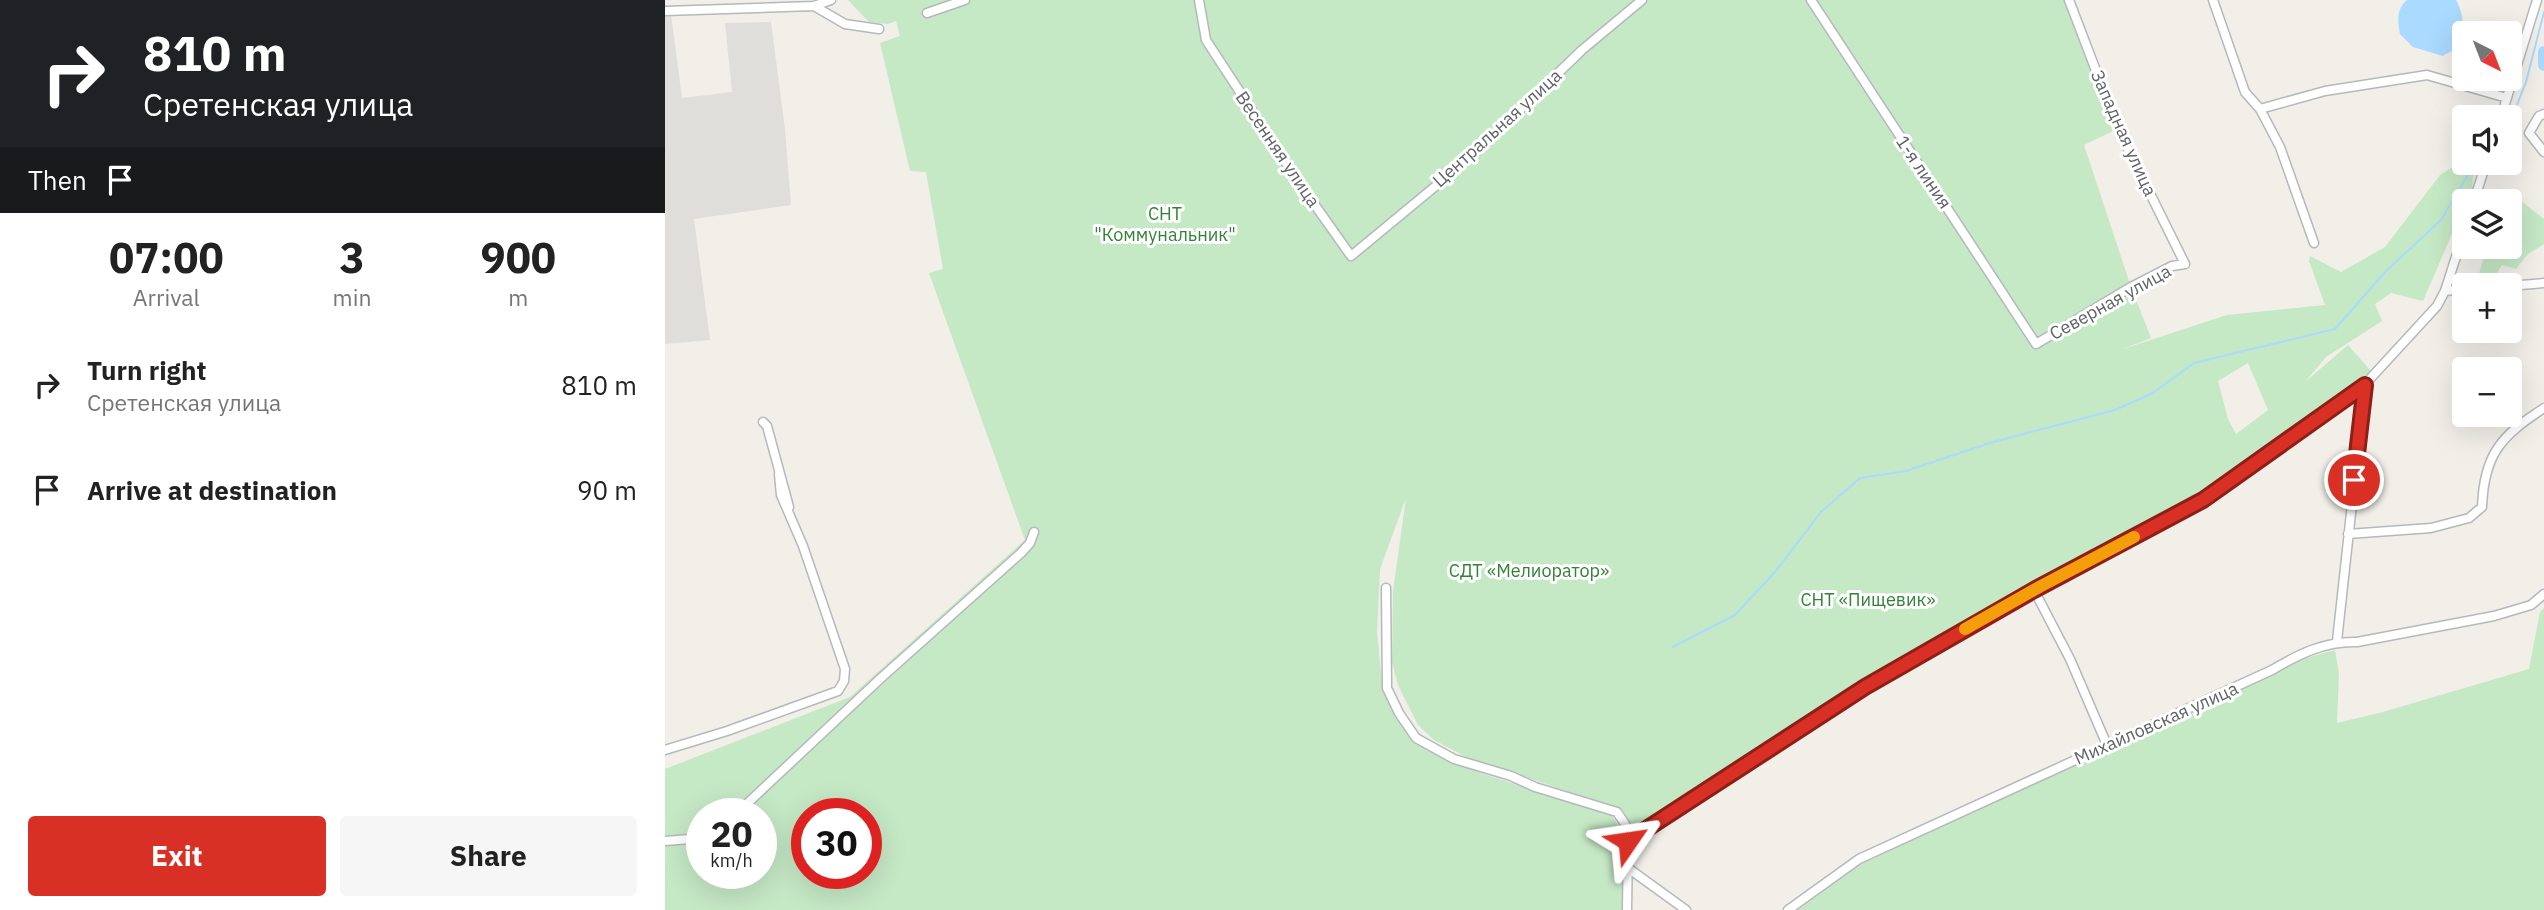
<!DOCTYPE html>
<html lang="en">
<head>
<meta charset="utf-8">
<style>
	:root { --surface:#fff; --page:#f6f6f6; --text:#222; --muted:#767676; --accent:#d93025 }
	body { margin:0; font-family:"IBM Plex Sans",sans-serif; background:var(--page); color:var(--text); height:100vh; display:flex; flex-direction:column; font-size:26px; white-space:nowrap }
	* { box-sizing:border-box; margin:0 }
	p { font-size:23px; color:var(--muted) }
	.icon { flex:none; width:38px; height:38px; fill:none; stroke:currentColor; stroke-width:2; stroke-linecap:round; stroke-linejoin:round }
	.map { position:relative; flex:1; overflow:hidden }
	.panel { display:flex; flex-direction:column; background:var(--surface); width:665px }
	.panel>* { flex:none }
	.guide { background:#202124; color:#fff; overflow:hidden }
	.needle { width:46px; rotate:138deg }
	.buttons { position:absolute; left:1787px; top:21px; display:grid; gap:14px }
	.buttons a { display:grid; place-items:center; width:70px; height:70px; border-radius:7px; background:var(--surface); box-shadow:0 7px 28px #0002; font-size:35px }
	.speed { position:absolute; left:21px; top:798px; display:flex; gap:14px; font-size:35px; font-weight:700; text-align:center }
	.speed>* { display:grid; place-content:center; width:91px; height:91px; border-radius:50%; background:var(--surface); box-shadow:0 7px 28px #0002; line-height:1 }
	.speed small { font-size:18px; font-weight:400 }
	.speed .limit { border:10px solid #d22; background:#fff; color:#111 }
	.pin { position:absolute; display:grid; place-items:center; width:60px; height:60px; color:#fff; margin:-30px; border:4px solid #fff; border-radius:50%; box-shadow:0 2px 7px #0007 }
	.me { position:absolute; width:77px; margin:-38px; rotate:58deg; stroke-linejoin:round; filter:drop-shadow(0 0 5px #0008) }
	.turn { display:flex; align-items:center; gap:24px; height:147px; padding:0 28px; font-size:32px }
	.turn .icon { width:91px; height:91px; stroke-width:2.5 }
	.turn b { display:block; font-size:49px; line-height:60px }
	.then { display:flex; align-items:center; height:66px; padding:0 28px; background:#0003; gap:14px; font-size:26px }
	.eta { display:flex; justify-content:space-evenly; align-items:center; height:119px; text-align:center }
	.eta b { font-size:42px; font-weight:800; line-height:49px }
	.primary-button { display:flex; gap:14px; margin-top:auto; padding:14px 28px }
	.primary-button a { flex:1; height:80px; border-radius:7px; background:var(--accent); color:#fff; font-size:28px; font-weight:800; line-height:80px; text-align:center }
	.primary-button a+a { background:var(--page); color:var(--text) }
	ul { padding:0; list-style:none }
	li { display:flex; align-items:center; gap:21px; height:105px; padding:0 28px }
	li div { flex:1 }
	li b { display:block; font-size:26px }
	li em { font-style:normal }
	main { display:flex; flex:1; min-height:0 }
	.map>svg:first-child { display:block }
	.industrial { fill:#e0deda }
	.green { fill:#c5e8c5; fill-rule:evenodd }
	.water { fill:#aadaff }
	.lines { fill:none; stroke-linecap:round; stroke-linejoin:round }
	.stream { stroke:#aadaff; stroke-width:2 }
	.river { stroke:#aadaff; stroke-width:12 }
	.minor-casing { stroke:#b5b8bc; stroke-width:11 }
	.minor { stroke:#fff; stroke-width:8 }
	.route-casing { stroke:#8d1f18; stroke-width:18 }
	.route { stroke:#d93025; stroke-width:12 }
	.slow { stroke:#f59e0b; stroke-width:12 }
	.labels { text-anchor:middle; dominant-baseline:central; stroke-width:6; stroke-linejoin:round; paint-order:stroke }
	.street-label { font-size:18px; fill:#5f6368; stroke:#fff }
	.park-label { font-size:18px; fill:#348238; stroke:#fff }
</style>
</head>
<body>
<main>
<section class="panel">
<div class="guide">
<div class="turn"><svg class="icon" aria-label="right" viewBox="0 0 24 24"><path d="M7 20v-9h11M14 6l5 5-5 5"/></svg><div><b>810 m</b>Сретенская улица</div></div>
<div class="then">Then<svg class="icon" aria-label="arrive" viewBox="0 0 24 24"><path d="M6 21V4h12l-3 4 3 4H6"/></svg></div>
</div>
<div class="eta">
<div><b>07:00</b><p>Arrival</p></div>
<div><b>3</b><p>min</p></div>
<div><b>900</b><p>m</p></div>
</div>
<ul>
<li><svg class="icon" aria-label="right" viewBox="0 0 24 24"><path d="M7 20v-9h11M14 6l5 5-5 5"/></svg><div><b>Turn right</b><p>Сретенская улица</p></div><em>810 m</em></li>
<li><svg class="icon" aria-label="arrive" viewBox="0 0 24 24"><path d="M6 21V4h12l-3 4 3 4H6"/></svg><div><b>Arrive at destination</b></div><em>90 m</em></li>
</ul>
<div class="primary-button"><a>Exit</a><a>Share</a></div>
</section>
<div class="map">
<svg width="1879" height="910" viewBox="0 0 1879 910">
	<rect width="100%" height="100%" fill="#f1efe8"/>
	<!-- industrial -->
	<path class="industrial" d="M0 14H6L17 98 67 92 60 23 106 22 120 129 126 205 29 219 45 340 0 344Z"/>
	<!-- green -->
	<path class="green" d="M183 0H1399L1448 131 1419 145 1466 287 1486 338 1455 350 1562 315 1660 305 1644 261 1645 256 1676 272 1720 247 1775 175 1799 160V163H1810L1807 188 1801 201H1799V206L1758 301 1726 293 1710 304 1717 321 1661 357 1640 382 1683 345 1706 371 1531 500 1388 574 1183 691 970 834 965 829 958 810 801 757 769 740 753 725 733 685 727 663 728 591 741 498 715 569 712 632 717 683 738 725 763 751 821 775 946 814C966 840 958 879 957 910H0V769L185 697 360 540 264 273 278 269 261 172 245 171 215 43 235 36 231 21 223 24 204 22ZM1583 363 1603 410 1571 434 1563 419 1553 381ZM37 814H96V873H37ZM142 814H201V873H142Z
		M1856 201 1879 219V244L1862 255 1851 269 1837 265 1826 282 1811 283 1819 257 1825 247H1844L1845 212Z
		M1879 608V910H1133L1192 866 1634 660 1670 650 1674 673 1672 723 1718 712 1864 669 1875 612Z"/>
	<!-- water -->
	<path class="water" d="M1742 0H1791C1798 12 1802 34 1793 46 1790 50 1782 53 1778 56L1748 47 1735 34C1733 22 1731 9 1742 0Z"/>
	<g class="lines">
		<!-- stream -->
		<path class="stream" d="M1844 125 1861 82 1879 12
			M1008 647 1070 615 1110 572 1156 512 1195 478 1241 471 1328 442 1450 410 1488 393 1529 363 1670 329 1720 272 1776 220 1810 163"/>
		<!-- river -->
		<path class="river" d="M1879 52V65"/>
		<!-- minor casing -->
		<g class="minor-casing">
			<path id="minor" d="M534 0 541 40 635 184 686 256 807 156 917 50 977 0
				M1146 0 1371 344 1466 287 1507 266 1520 264 1454 131 1404 0
				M1548 0 1580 92 1595 109 1615 147 1649 243
				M149 6 180 24 214 29
				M0 11 149 6 166 0
				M262 13 300 0
				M1595 109 1660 91 1762 75 1842 98
				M1879 114 1874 116 1864 133 1879 152
				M1836 117 1872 0
				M1809 201 1821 163
				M1844 286 1879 283
				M1780 291 1799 289
				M98 422 102 426 124 507
				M1683 534 1766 528 1804 518 1817 507C1819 454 1836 436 1879 408
				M721 588 722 688 734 713 751 738 789 759 846 776 870 787 952 812 960 824 963 841
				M1369 590 1405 659 1442 745
				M1672 641 1700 385
				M0 750 62 731 173 691 179 681 180 669 138 546 116 495 114 474
				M71 814 216 678 356 553 365 543 369 532
				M0 841 25 839 37 834
				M963 868 1021 910
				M962 910 963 841 1200 687 1376 585 1538 500 1611 447 1691 394 1772 306 1780 291 1799 232
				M1123 910 1194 859 1607 670C1634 654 1660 641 1692 642L1829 616 1866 605 1879 594"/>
		</g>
		<!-- minor -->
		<use href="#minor" class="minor"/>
	</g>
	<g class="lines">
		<!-- route casing -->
		<g class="route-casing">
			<path id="route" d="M963 841 1200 687 1369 590 1538 500 1700 385 1689 480"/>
		</g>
		<!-- route -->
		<use href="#route" class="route"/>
		<!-- slow -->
		<path class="slow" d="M1300 629 1376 586 1469 537"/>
	</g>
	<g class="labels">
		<!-- street labels -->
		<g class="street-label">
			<text transform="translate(832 128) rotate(-42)">Центральная улица</text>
			<text transform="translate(1459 133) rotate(66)">Западная улица</text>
			<text transform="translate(613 149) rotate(56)">Весенняя улица</text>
			<text transform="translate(1259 172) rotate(56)">1-я линия</text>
			<text transform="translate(1445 302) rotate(-29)">Северная улица</text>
			<text transform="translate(1491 723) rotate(-24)">Михайловская улица</text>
		</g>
		<!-- park labels -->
		<g class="park-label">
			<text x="500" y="213">СНТ<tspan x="500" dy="21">"Коммунальник"</tspan></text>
			<text x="864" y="570">СДТ «Мелиоратор»</text>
			<text x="1203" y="599">СНТ «Пищевик»</text>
		</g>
	</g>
</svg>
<div class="buttons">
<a><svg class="needle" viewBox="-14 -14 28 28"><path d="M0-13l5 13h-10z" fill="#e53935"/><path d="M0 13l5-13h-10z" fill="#767676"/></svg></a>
<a><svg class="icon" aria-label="sound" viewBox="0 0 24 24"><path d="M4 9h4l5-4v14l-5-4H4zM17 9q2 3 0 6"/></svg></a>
<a><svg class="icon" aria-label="layers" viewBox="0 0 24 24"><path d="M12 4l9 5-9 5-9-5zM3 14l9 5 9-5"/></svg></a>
<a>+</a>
<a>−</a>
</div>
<div class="speed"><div>20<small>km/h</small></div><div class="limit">30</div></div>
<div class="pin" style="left:1689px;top:480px;background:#d93025"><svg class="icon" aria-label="arrive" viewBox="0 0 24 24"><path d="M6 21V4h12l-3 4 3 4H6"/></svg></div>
<svg class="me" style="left:963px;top:841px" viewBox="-20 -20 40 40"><path d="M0-17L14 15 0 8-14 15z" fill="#d93025" stroke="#fff" stroke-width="4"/></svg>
</div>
</main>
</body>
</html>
